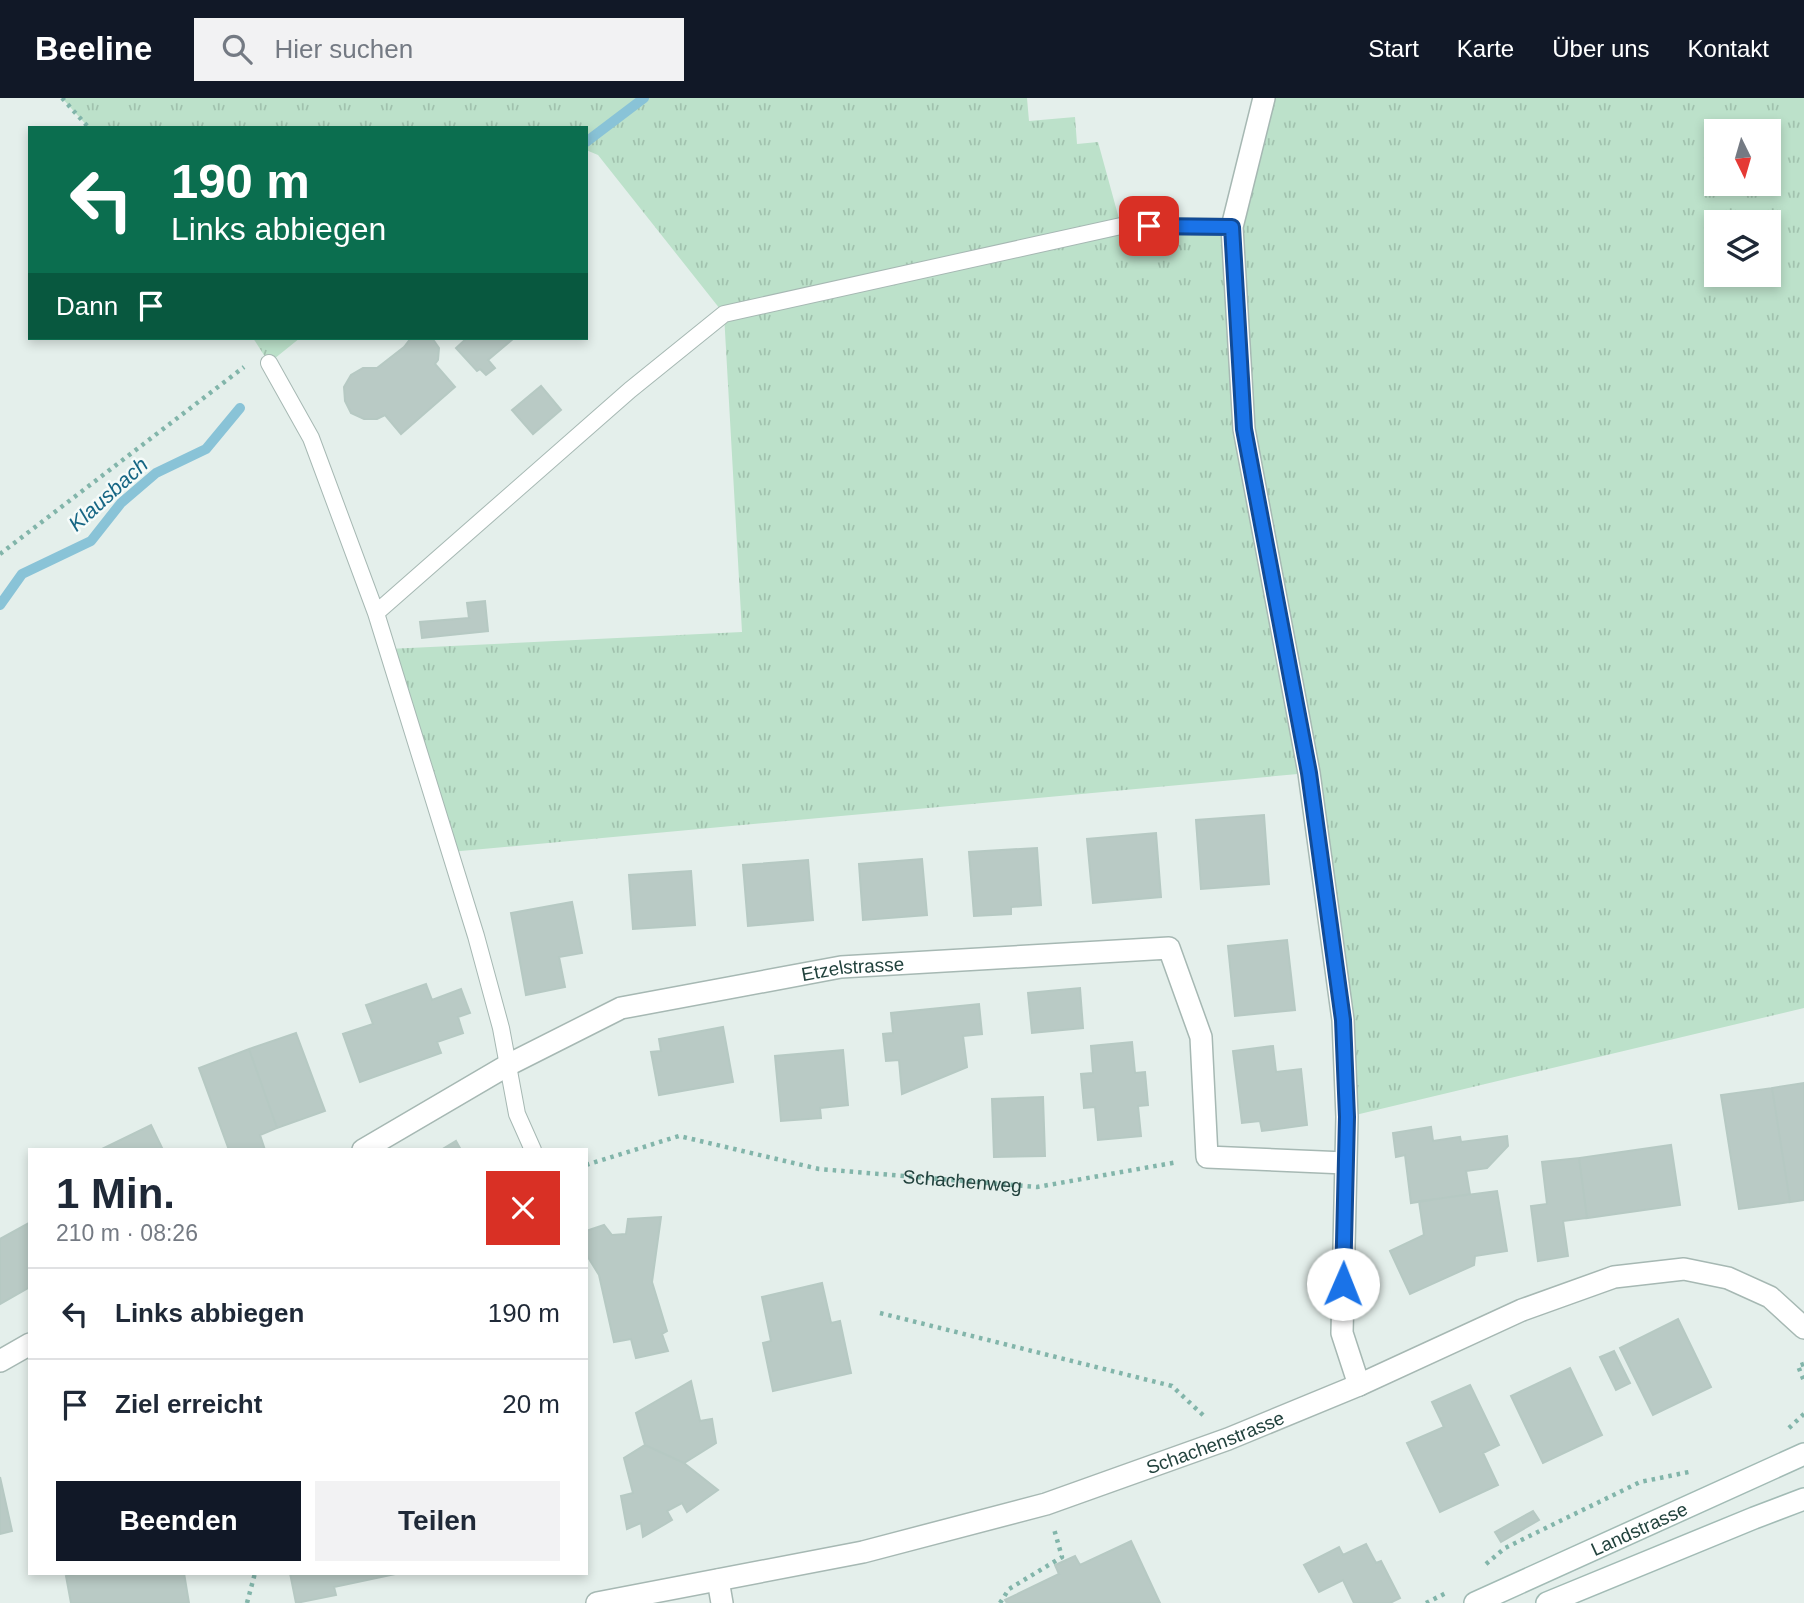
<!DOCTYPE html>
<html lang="de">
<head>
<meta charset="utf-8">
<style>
	:root { --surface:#fff; --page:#f2f2f3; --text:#1f2937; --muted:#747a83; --line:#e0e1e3; --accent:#111827 }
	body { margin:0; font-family:Helvetica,sans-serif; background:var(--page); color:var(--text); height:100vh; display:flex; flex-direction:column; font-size:26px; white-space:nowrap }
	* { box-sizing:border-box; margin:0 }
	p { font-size:23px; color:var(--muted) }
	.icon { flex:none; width:38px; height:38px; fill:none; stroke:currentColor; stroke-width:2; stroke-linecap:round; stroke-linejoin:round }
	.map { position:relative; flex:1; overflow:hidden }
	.side { position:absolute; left:28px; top:1050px; width:560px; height:427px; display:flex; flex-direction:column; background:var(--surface); border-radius:0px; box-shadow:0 4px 10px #0003 }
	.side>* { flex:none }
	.hud { position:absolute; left:28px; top:28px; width:560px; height:214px; border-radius:0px; box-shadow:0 4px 10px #0003; background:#0b6e4f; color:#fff; overflow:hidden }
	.needle { width:46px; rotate:175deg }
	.tools { position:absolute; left:1704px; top:21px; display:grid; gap:14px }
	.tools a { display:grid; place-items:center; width:77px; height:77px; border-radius:0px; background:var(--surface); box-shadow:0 4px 10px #0003; font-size:35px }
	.pin { position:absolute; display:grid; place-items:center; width:60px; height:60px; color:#fff; margin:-30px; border-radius:14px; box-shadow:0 4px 10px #0006 }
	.me { position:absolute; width:77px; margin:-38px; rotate:1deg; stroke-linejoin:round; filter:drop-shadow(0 0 5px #0008) }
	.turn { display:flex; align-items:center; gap:24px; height:147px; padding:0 28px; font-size:32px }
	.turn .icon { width:91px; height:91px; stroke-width:2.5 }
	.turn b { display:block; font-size:49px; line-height:60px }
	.then { display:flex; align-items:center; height:66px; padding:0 28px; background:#0003; gap:14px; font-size:26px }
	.round { display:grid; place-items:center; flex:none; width:74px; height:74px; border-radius:0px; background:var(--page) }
	.summary { display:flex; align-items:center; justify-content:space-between; height:119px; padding:0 28px }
	h1 { font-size:42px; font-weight:800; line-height:52px }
	.cta { display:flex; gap:14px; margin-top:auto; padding:14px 28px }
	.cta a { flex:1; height:80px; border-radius:0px; background:var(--accent); color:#fff; font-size:28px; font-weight:800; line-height:80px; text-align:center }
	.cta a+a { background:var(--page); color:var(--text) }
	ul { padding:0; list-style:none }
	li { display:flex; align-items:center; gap:21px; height:91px; padding:0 28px; border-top:2px solid var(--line) }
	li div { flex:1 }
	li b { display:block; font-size:26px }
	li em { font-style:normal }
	header { display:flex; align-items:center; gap:42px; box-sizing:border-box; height:98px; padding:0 35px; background:var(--accent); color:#fff }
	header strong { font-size:33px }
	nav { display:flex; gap:38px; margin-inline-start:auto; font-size:24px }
	.search { width:490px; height:63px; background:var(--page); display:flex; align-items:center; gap:18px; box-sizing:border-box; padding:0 24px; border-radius:0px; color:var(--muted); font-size:26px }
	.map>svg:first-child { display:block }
	.grass { fill:url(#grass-tufts); fill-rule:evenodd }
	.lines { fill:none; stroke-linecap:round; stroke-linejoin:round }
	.stream { stroke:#89c3d7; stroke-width:10 }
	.building { fill:#b9cac5; stroke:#b6c9c3; stroke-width:2 }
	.service-casing { stroke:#a6b8b3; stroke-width:18 }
	.minor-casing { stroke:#a6b8b3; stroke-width:24 }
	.secondary-casing { stroke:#a2bbb5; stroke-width:24 }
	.path { stroke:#82b5aa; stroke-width:4.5; stroke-dasharray:3.5 5; stroke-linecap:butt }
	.service { stroke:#fff; stroke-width:16 }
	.minor { stroke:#fff; stroke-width:21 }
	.secondary { stroke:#fff; stroke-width:21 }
	.route-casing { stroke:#114b97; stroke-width:18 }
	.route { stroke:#1a73e8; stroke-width:12 }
	.labels { text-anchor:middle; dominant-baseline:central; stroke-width:5; stroke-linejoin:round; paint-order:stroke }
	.street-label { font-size:19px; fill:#22423d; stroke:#f5fbf9 }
	.water-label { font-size:21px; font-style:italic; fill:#166684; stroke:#f5fbf9 }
</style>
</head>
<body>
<header>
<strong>Beeline</strong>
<div class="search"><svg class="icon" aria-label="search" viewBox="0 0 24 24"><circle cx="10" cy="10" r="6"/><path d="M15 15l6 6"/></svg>Hier suchen</div>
<nav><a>Start</a><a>Karte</a><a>Über uns</a><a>Kontakt</a></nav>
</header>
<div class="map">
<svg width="1804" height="1505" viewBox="0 0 1804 1505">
	<defs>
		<pattern id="grass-tufts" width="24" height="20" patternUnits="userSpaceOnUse" patternTransform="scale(1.75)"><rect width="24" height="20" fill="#bce1ca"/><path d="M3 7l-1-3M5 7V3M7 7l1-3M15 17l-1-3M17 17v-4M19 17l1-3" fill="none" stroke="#a1c2ae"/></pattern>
	</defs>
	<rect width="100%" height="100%" fill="#e4efeb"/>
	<!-- grass -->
	<path class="grass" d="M62 0H1027L1029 23 1075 19 1077 46 1098 44 1121 128 1232 129 1264 0H1804V910L1347 1019 1309 675 450 754 388 551 742 534 724 216 598 57 586 52V30H89ZM1717 33H1769V86H1717ZM1717 124H1769V177H1717Z
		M253 240H300L269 265Z"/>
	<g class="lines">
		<!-- stream -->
		<path class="stream" d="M586 44 644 0
			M0 507 22 476 91 443 121 405 156 375 206 351 240 310"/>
	</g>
	<!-- building -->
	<path class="building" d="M411 240H432L439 250 438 262 435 266 455 289 401 336 385 317 377 321H364L351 315 345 303 344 289 351 277 363 270H377L404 249Z
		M467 240H514L488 262 495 270 486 277 480 271 477 273 456 250Z
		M541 288 561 312 533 336 512 312Z
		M485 503 488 533 422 540 420 524 469 520 467 505Z
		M1264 717 1269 786 1201 791 1196 722Z
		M1156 735 1161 799 1093 805 1087 741Z
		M1037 750 1041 807 1011 809V816L974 818 969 754Z
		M922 761 927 817 863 822 859 766Z
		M808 762 813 822 748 828 743 767Z
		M691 773 695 827 633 831 629 777Z
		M572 804 582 855 559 859 565 889 526 897 511 815Z
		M1287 842 1295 912 1235 918 1228 848Z
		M426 886 432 902 461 891 470 915 458 919 463 935 437 944 441 955 360 984 343 936 373 926 366 907Z
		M1080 890 1083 930 1032 935 1028 895Z
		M979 906 982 936 963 938 967 969 902 996 899 962 886 963 883 936 893 935 891 915Z
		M723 929 733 984 659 997 651 954 661 953 659 941Z
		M296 935 325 1013 277 1030 249 951Z
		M1132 944 1135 975 1145 974 1148 1007 1138 1008 1141 1038 1098 1042 1095 1009 1084 1010 1081 976 1093 975 1091 948Z
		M1273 948 1276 974 1301 971 1307 1027 1262 1033 1260 1023 1242 1025 1233 953Z
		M249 951 277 1030 260 1037 265 1052H229L199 970Z
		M843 952 848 1007 820 1010 821 1020 781 1023 775 958Z
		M1804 985V1102L1790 1104 1772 990Z
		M1772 990 1790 1104 1739 1111 1721 997Z
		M1043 999 1045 1058 994 1059 992 1001Z
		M151 1027 163 1052H100Z
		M1431 1029 1433 1043 1460 1039 1461 1044 1507 1038 1508 1048 1487 1070 1466 1073 1470 1096 1411 1105 1405 1057 1396 1059 1393 1035Z
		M456 1043 461 1052H441Z
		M1671 1047 1680 1107 1587 1120 1579 1060Z
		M1579 1060 1587 1120 1563 1123 1568 1158 1538 1163 1531 1108 1547 1106 1542 1064Z
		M1497 1093 1507 1153 1475 1158 1474 1167 1410 1196 1390 1153 1424 1137 1419 1103Z
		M661 1119 652 1184 667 1233 662 1236 668 1253 636 1260 631 1241 614 1244 599 1177 586 1156V1133L604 1127 612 1137 626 1136 628 1121Z
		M29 1125 30 1189 0 1206V1141Z
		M822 1185 831 1225 840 1223 851 1275 773 1293 763 1245 771 1243 762 1199Z
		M1678 1221 1711 1289 1653 1317 1620 1250Z
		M1614 1253 1630 1285 1616 1292 1600 1259Z
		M1570 1270 1602 1337 1543 1365 1511 1298Z
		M691 1283 700 1323 712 1321 716 1345 684 1365 645 1347 636 1315Z
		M1470 1287 1499 1347 1483 1355 1498 1387 1440 1414 1407 1345 1444 1329 1432 1304Z
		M645 1347 684 1365 718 1392 687 1414 682 1405 667 1413 672 1422 643 1439 641 1425 627 1431 621 1398 633 1395 624 1360Z
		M0 1379 12 1433 0 1436Z
		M1533 1413 1539 1422 1501 1444 1495 1434Z
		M1131 1443 1160 1505H1007L1005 1502 1059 1476 1055 1467 1075 1458 1080 1467Z
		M1366 1446 1376 1465 1381 1463 1400 1500 1390 1505H1354L1343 1482 1319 1494 1304 1467 1339 1449 1343 1457Z
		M81 1475H184L189 1505H71L66 1478Z
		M290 1475H400L334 1489 336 1497 296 1505Z"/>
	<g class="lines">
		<!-- service casing -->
		<g class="service-casing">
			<path id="service" d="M269 265 311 340 376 515 476 838 501 930 517 1016 533 1052
				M376 515 630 292 724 216 1121 128 1232 129"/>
		</g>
		<!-- minor casing -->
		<g class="minor-casing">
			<g id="minor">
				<path d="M1264 0 1232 129 1244 331 1309 675 1343 922 1347 1019 1342 1235 1359 1287"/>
				<path id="s2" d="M363 1052 508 967 621 910 841 869 1169 850 1201 939 1207 1059 1345 1065"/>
				<path d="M0 1263 30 1246"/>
				<path d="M718 1482 722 1505"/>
				<path id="s3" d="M597 1505 863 1454 1046 1406 1228 1341 1359 1287 1522 1212 1614 1179 1684 1171 1728 1180 1770 1199 1804 1230"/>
			</g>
		</g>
		<!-- secondary casing -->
		<g class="secondary-casing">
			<g id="secondary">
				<path id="s4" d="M1475 1505 1804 1356"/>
				<path d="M1547 1505 1754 1420 1804 1401"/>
			</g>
		</g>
		<!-- path -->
		<g class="path">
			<path d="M62 0 89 30"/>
			<path d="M0 456 244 269"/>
			<path id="s1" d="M586 1067 679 1038 819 1071 1037 1089 1178 1064"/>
			<path d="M880 1215 1172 1288 1205 1319"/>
			<path d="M1804 1266 1798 1268 1804 1283"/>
			<path d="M1789 1330 1804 1316"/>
			<path d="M1486 1466 1505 1450 1640 1384 1689 1374"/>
			<path d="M247 1505 255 1475"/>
			<path d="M1000 1505 1009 1491 1062 1459 1054 1431"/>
			<path d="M1426 1505 1448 1494"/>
		</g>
		<!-- service -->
		<use href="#service" class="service"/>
		<!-- minor -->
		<use href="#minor" class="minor"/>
		<!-- secondary -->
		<use href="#secondary" class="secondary"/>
	</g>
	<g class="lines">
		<!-- route casing -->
		<g class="route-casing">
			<path id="route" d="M1149 128 1232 129 1244 331 1309 675 1343 922 1347 1019 1343 1186"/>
		</g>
		<!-- route -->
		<use href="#route" class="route"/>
	</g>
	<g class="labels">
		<!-- street labels -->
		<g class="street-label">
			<text stroke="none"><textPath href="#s2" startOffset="530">Etzelstrasse</textPath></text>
			<text stroke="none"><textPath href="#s1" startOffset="385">Schachenweg</textPath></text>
			<text stroke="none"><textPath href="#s3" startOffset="640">Schachenstrasse</textPath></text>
			<text stroke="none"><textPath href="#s4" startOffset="180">Landstrasse</textPath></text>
		</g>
		<!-- water labels -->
		<g class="water-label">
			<text transform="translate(108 396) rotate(-42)">Klausbach</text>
		</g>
	</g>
</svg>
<div class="tools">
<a><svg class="needle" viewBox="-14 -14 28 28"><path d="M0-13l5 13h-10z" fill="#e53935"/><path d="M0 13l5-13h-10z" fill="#747a83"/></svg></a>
<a><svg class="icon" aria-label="layers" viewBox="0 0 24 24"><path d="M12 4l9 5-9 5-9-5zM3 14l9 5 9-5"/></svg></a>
</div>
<div class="pin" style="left:1149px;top:128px;background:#d93025"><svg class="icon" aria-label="arrive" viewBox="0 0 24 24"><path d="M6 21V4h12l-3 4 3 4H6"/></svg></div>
<svg class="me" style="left:1343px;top:1186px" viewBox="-20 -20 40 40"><circle r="19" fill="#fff"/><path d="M0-13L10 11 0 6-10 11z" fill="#1a73e8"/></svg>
<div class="hud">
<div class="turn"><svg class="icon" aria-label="left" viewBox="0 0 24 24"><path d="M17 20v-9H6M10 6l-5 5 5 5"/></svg><div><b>190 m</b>Links abbiegen</div></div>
<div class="then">Dann<svg class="icon" aria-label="arrive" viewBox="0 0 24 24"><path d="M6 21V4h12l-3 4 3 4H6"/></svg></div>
</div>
<section class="side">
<div class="summary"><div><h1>1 Min.</h1><p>210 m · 08:26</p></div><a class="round" style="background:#d93025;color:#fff"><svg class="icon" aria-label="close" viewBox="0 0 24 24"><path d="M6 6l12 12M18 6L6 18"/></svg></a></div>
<ul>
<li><svg class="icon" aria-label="left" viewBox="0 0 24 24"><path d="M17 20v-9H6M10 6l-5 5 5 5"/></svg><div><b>Links abbiegen</b></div><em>190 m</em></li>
<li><svg class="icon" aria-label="arrive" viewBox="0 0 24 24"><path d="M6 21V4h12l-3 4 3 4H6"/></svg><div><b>Ziel erreicht</b></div><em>20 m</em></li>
</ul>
<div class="cta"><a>Beenden</a><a>Teilen</a></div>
</section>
</div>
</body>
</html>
